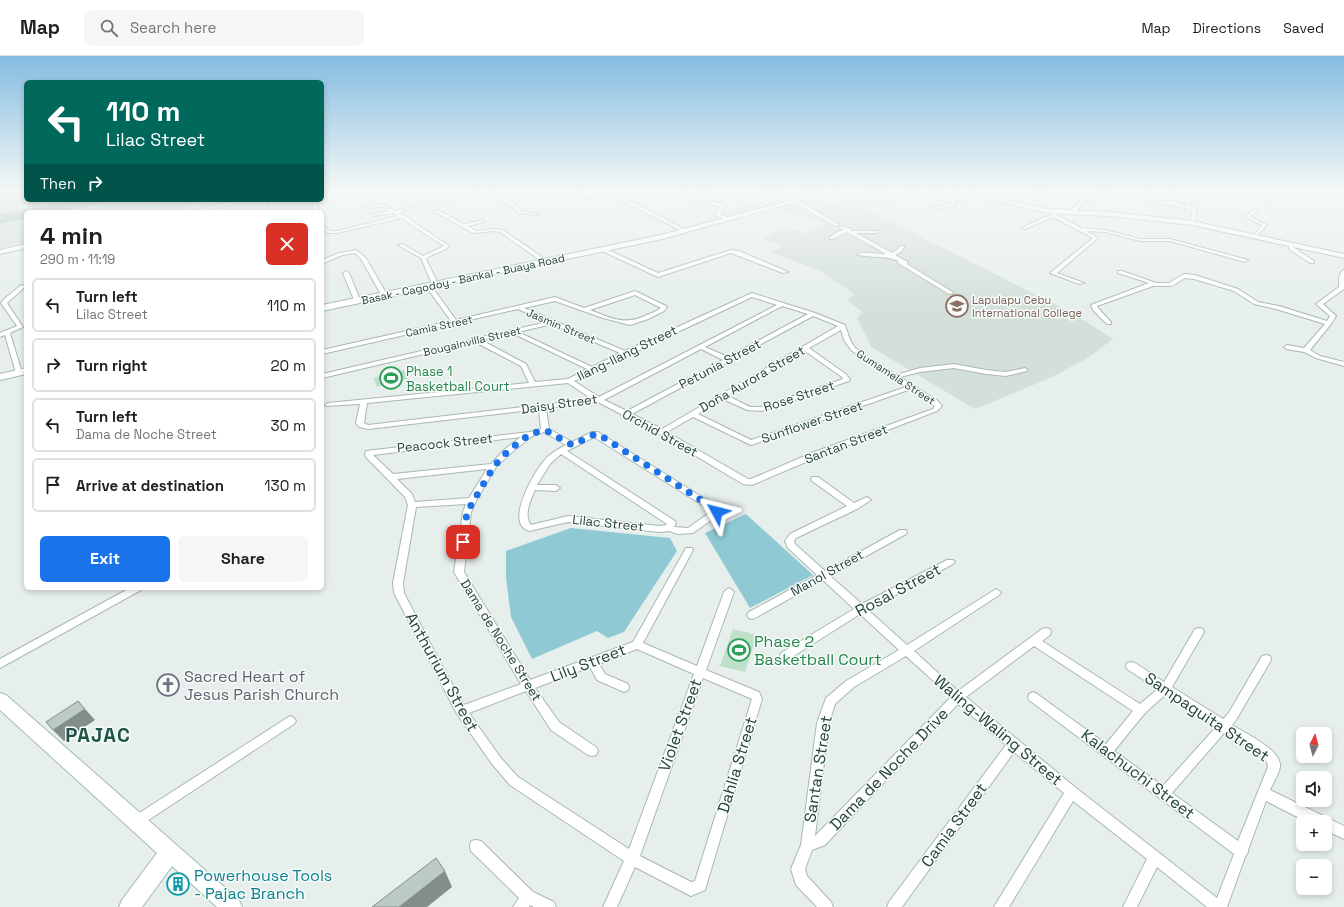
<!DOCTYPE html>
<html lang="en">
<head>
<meta charset="utf-8">
<style>
	:root { --surface:#fff; --page:#f6f6f6; --text:#202124; --muted:#757577; --line:#e0e0e0; --accent:#1a73e8 }
	body { margin:0; font-family:"Space Grotesk",sans-serif; background:var(--page); color:var(--text); height:100vh; display:flex; flex-direction:column; font-size:15px; white-space:nowrap }
	* { box-sizing:border-box; margin:0 }
	p { font-size:13px; color:var(--muted) }
	.icon { flex:none; width:22px; height:22px; fill:none; stroke:currentColor; stroke-width:2; stroke-linecap:round; stroke-linejoin:round }
	.map { position:relative; flex:1; overflow:hidden }
	.panel { position:absolute; left:24px; top:154px; width:300px; height:380px; display:flex; flex-direction:column; background:var(--surface); border-radius:6px; box-shadow:0 2px 6px #0003 }
	.panel>* { flex:none }
	.banner { position:absolute; left:24px; top:24px; width:300px; height:122px; border-radius:6px; box-shadow:0 2px 6px #0003; background:#00695c; color:#fff; overflow:hidden }
	.needle { width:26px; rotate:6deg }
	.buttons { position:absolute; left:1296px; top:671px; display:grid; gap:8px }
	.buttons a { display:grid; place-items:center; width:36px; height:36px; border-radius:6px; background:var(--surface); box-shadow:0 2px 6px #0003; font-size:20px }
	.pin { position:absolute; display:grid; place-items:center; width:34px; height:34px; color:#fff; margin:-17px; border-radius:8px; box-shadow:0 2px 6px #0006 }
	.me { position:absolute; width:44px; margin:-22px; rotate:308deg; stroke-linejoin:round; filter:drop-shadow(0 0 3px #0008) }
	.turn { display:flex; align-items:center; gap:14px; height:84px; padding:0 16px; font-size:18px }
	.turn .icon { width:52px; height:52px; stroke-width:2.5 }
	.turn b { display:block; font-size:28px; line-height:34px }
	.then { display:flex; align-items:center; height:38px; padding:0 16px; background:#0003; gap:8px; font-size:15px }
	.round { display:grid; place-items:center; flex:none; width:42px; height:42px; border-radius:6px; background:var(--page) }
	.head { display:flex; align-items:center; justify-content:space-between; height:68px; padding:0 16px }
	h1 { font-size:24px; font-weight:700; line-height:30px }
	.action { display:flex; gap:8px; margin-top:auto; padding:8px 16px }
	.action a { flex:1; height:46px; border-radius:6px; background:var(--accent); color:#fff; font-size:16px; font-weight:700; line-height:46px; text-align:center }
	.action a+a { background:var(--page); color:var(--text) }
	ul { padding:0; list-style:none }
	li { display:flex; align-items:center; gap:12px; height:54px; margin:0 8px 6px; padding:0 8px; border:2px solid var(--line); border-radius:6px }
	li div { flex:1 }
	li b { display:block; font-size:15px }
	li em { font-style:normal }
	header { display:flex; align-items:center; gap:24px; box-sizing:border-box; height:56px; padding:0 20px; background:var(--surface); border-bottom:1px solid var(--line) }
	header strong { font-size:19px }
	nav { display:flex; gap:22px; margin-inline-start:auto; font-size:14px }
	.search { width:280px; height:36px; background:var(--page); display:flex; align-items:center; gap:10px; box-sizing:border-box; padding:0 14px; border-radius:6px; color:var(--muted); font-size:15px }
	.map>svg:first-child { display:block }
	.built { fill:#d4dfda }
	.green { fill:#bfe0c8 }
	.water { fill:#8ec9d4 }
	.lines { fill:none; stroke-linecap:round; stroke-linejoin:round }
	.taxiway { fill:#a2b6b0; fill-rule:evenodd }
	.street-casing { stroke:#a8b8b2; stroke-width:2 }
	.secondary-casing { stroke:#a4bbb3; stroke-width:2 }
	.street { fill:#fff; fill-rule:evenodd }
	.secondary { fill:#fff; fill-rule:evenodd }
	.shaded-wall { fill:#838d89 }
	.building { fill:#bbcac4; stroke:#838d89 }
	.route { stroke:#1a73e8; stroke-width:7; stroke-dasharray:0 12.6 }
	.labels { text-anchor:middle; dominant-baseline:central; stroke-width:3; stroke-linejoin:round; paint-order:stroke }
	.far-street-label { font-size:11px; fill:#24423a; stroke:#f7fbf9 }
	.far-education-label { font-size:11px; fill:#785e54; stroke:#f7fbf9; text-anchor:start }
	.street-label { font-size:13px; fill:#24423a; stroke:#f7fbf9 }
	.leisure-label { font-size:13px; fill:#27864d; stroke:#f7fbf9; text-anchor:start }
	.near-street-label { font-size:16px; fill:#24423a; stroke:#f7fbf9 }
	.near-leisure-label { font-size:16px; fill:#27864d; stroke:#f7fbf9; text-anchor:start }
	.near-worship-label { font-size:16px; fill:#5b616d; stroke:#f7fbf9; text-anchor:start }
	.near-culture-label { font-size:16px; fill:#0d838f; stroke:#f7fbf9; text-anchor:start }
	.near-district-label { font-size:20px; font-weight:bold; letter-spacing:1px; fill:#1f5548; stroke:#f7fbf9 }
</style>
</head>
<body>
<header>
<strong>Map</strong>
<div class="search"><svg class="icon" aria-label="search" viewBox="0 0 24 24"><circle cx="10" cy="10" r="6"/><path d="M15 15l6 6"/></svg>Search here</div>
<nav><a>Map</a><a>Directions</a><a>Saved</a></nav>
</header>
<div class="map">
<svg width="1344" height="851" viewBox="0 0 1344 851">
	<rect width="100%" height="100%" fill="#e6efeb"/>
	<!-- built -->
	<path class="built" d="M0 134H26V144H234L177 156H26V187L0 192Z
		M814 142 870 155 1072 257 1113 283 1086 303 1050 322 975 353 871 291 857 262 863 256 847 244 854 238 821 215 772 197 783 190 764 183 775 177 789 172 806 177 830 167 772 152Z
		M750 147 763 151 727 162 718 159Z"/>
	<!-- green -->
	<path class="green" d="M0 134H26V144H72L0 157Z
		M124 144H146L143 145 145 149 173 144H200L203 147 157 156H83L80 152Z
		M404 314 408 323 377 331 373 322Z
		M733 573 757 579 745 616 720 610Z"/>
	<!-- water -->
	<path class="water" d="M746 458 813 519 750 552 705 477Z
		M571 472 670 482 677 495 624 576 608 582 597 575 532 603 511 561 506 522V495Z"/>
	<g class="lines">
		<!-- taxiway -->
		<path class="taxiway" d="M75 144H107L105 147 60 156H26V163L0 168V158Z"/>
		<!-- street casing -->
		<g class="street-casing">
			<path id="street" d="M485 134H492V135L516 148 521 155 540 158 538 159 518 157 512 150 487 136 399 156 449 190C443 197 432 197 426 203L438 228 435 230 432 228 421 202 398 189 402 188 423 200 444 190 401 162 337 177H328L322 173V170L331 175H337L398 160 394 157 374 160V158L390 155 381 150 363 154V153L365 152 382 148 395 155Z
				M574 134H585L575 136Z
				M682 134H686L688 137 686 138 726 149V150L720 158 730 163 728 164 715 160V159L721 151 682 140 680 138 683 136Z
				M704 134H709L696 138 694 137Z
				M766 134H776L785 137H788V139L799 144 795 145 785 140 767 148H763V146L781 139 771 134 760 138 758 137Z
				M798 134H804L842 142 879 134H885L884 135 847 143 866 148 908 136 907 134H911L912 136 926 137 933 134H938L926 139 910 138 866 150Z
				M1038 134H1042L1015 148 1011 147Z
				M1103 134H1108L1085 145 1074 157 1070 156 1081 143Z
				M1148 134H1154L1157 135 1152 142 1172 146 1175 140 1170 134H1174L1179 140 1176 147 1186 150 1191 140H1193L1190 150 1197 153 1194 168 1190 167 1193 154 1147 144 1152 136Z
				M971 137 973 138 972 139 955 145V149L929 155 927 154 951 147V143Z
				M611 138 637 148 688 175 684 176 633 150 611 140 587 143 585 142Z
				M263 144H267L266 156H262Z
				M312 144H316L318 156H314Z
				M797 146H801L839 169 835 170 797 148Z
				M1254 153 1258 154 1250 161 1267 169 1255 182 1253 181 1262 169 1245 161Z
				M437 154 464 168 484 164V166L468 170 476 175 493 173 503 174 549 206 544 207 500 176 493 175 473 177 435 156V155Z
				M1053 154H1055L1057 159 1081 172 1105 174 1140 183H1170L1248 204 1245 206 1170 185H1140L1105 176 1086 175 1098 182 1057 217 1084 227 1079 228 1050 217 1093 182 1053 161 1025 173 1021 172 1052 158 1051 155Z
				M841 170 851 173V175H878V176L876 177H856L892 197 897 194 900 190H904V191L901 196 895 199 908 206 907 208 954 237 949 238 898 207V205C887 199 872 202 858 199V198C865 195 878 199 886 198L847 176C841 178 836 183 830 183V181L837 176 843 174 839 171Z
				M1289 187H1293V191L1314 205V207H1310L1289 193Z
				M602 193H606L658 217 731 194 739 195 788 216 783 217 731 197 658 221 602 195Z
				M356 194 366 202 387 239 386 240H382L361 203 355 197 342 199 322 208V204L339 197Z
				M1344 214V233L1323 248 1336 260 1331 268 1310 294 1320 300 1344 306V310L1316 302 1304 296 1287 293 1284 291 1287 289 1304 292 1325 268 1276 253 1254 248 1234 235 1194 223 1185 222 1172 230H1153L1097 250 1098 252 1111 266V268H1107L1093 254 1091 249 1149 227 1118 217V215H1122L1156 227H1169L1184 218 1195 219 1238 233 1258 246 1279 250 1327 265 1330 260 1316 248 1339 231V222L1341 216Z
				M346 215 349 217 360 244 359 245 354 244 343 217Z
				M428 227 430 228 456 264 555 241 584 252 635 235 666 250 667 251 664 255 648 263 630 269 603 262 555 245 524 252 625 295 752 237 815 257 845 269 850 284 855 292 896 319 920 312 954 308 986 314 1006 316 1025 312 1028 314 1027 315 1006 320 986 318 954 312 920 316 900 321 938 345 942 350 937 355 820 400 752 429 743 428 659 378 598 346 546 352 549 373 572 386 592 376H598L718 451 721 456 720 458 693 477 678 478 669 475 659 476 568 466 529 475C504 468 534 416 544 405 549 398 558 393 566 389L544 376 532 380 511 397 496 411 476 445 471 456 464 516 530 624 633 586 686 492H692L693 494 643 587 697 610 724 536 726 534 729 532 732 534 734 536 706 614 759 636 762 643 705 834 691 840 635 811 617 851H603L624 805 510 729 492 708 457 658 394 537 393 527 408 449 405 441 366 401 365 399 366 395 530 376 541 373 539 353 368 373 359 371 356 367 360 348 326 350 325 349 328 347 529 327 521 310 475 286 322 322V318L547 266 518 253 322 298V294L451 265 425 229ZM635 239 661 252C657 255 652 257 647 259 625 270 611 262 590 254ZM752 241 777 249 599 341 574 325 593 316 596 315 597 314ZM782 250 808 258 728 301 705 291ZM813 260 838 270 662 373 632 358ZM552 268 620 297 592 311 518 276ZM841 274 844 284 851 294 875 311 906 331 751 384 698 358 723 343 747 354 762 355 849 325 850 324 847 319 809 292ZM512 277 587 313 568 323 535 326 526 308 481 284ZM701 293 723 304 627 355 604 344ZM805 295 842 321 843 323 761 351H750L728 340ZM568 327 592 343 368 369 364 367 367 347ZM911 333 935 350 933 353 814 396 751 423H748L667 376 693 361 751 389ZM521 381 505 393 491 408 393 418 373 399ZM594 381 712 455 688 472 674 471 676 467 675 465 567 395ZM561 398 667 468 666 469 659 470 568 460 531 469C523 460 531 443 535 434L556 435 560 432 556 429H537L550 408ZM487 413 469 442 415 446 412 438 397 423ZM466 448 463 456 454 516 521 628 464 649 441 608 404 537 403 527 416 451ZM637 593 694 618 629 793 518 721 500 701 469 657 526 635 551 674 588 699 592 700 596 699 598 695 596 691 559 666 535 632 590 611 597 624 624 636 628 634 629 631 628 628 605 618 599 608ZM703 622 752 643 695 825 691 826 640 800Z
				M21 229 26 230 7 247 23 271 10 277 22 317 19 319 16 317 5 279 0 281V277L17 270 1 247 3 244Z
				M812 421H818L854 447 867 441 871 444 857 453 796 482 794 485 795 488 825 515 900 474H906L907 476 906 478 830 520 862 548 947 504H953L955 506 953 508 868 554 907 589 993 535 996 533 999 535 1001 537 999 539 914 595 958 635 1042 573 1046 572 1050 573 1051 576 1050 579 1042 585 1140 648 1158 633 1127 613 1126 610 1127 607 1131 606 1135 607 1164 626 1195 573 1199 572 1203 573 1204 576 1172 631 1223 663 1228 658 1262 600 1266 599 1270 600 1271 603 1270 606 1236 664 1232 669C1245 677 1282 694 1280 711 1279 718 1273 727 1270 734L1344 770V783L1325 774V766H1307L1266 745 1248 794V796L1245 801 1227 851H1207L1157 811 1137 851H1123L1147 803 1073 745 1009 851H994L1064 737 1014 696 902 851H887L889 846 1006 689 958 648 825 789 812 794 805 813 807 820 831 846 833 851H817L796 829 791 813 801 789 817 667 826 642 846 625 899 594 860 558 789 603 785 604 781 603 780 600 781 597 854 553 823 524 755 562 752 563 749 562 747 559 749 556 817 519 788 492 785 485 790 478 847 450 812 425 811 423ZM1034 590 1133 655 1106 688 1037 638 1033 636 1029 638 1028 641 1029 644 1234 798 1217 842 1076 732 966 641ZM906 600 951 641 815 780 829 667 835 648 854 631ZM1166 638 1216 671 1163 730 1114 695 1145 657ZM1225 676 1263 701 1267 706 1268 711 1238 785 1172 737Z
				M130 532H143L141 534 0 612V603Z
				M290 660 294 662 296 665 294 668 141 769 137 771 133 769 131 765 133 761Z
				M476 784 481 785 533 836 554 846 556 851H534L530 849 529 851H513L519 842 471 795 470 790 471 785Z"/>
		</g>
		<!-- secondary casing -->
		<g class="secondary-casing">
			<path id="secondary" d="M830 134H839L662 183 322 255V249L661 179Z
				M952 134H962L1048 153 1110 156 1192 165 1344 198V202L1192 169 1110 160 1048 157Z
				M239 144H251L199 156H186Z
				M26 188V192L0 198V194Z
				M26 312V318L0 324V318Z
				M0 637 6 639 239 844 242 851H217L172 810 142 851H119L122 844 157 797 0 654Z"/>
		</g>
		<!-- street -->
		<use href="#street" class="street"/>
		<!-- secondary -->
		<use href="#secondary" class="secondary"/>
	</g>
	<!-- shaded-wall -->
	<path class="shaded-wall" d="M85 653 95 664 64 685 53 674Z
		M445 815 452 831 427 851H399Z"/>
	<!-- building -->
	<path class="building" d="M78 645 85 653 53 674 46 666Z
		M436 802 445 815 399 851H372Z"/>
	<!-- sky -->
	<linearGradient id="sky" x2="0" y2="1"><stop stop-color="#84bce0"/><stop offset="0.53" stop-color="#f4f8f6"/><stop offset="1" stop-color="#f4f8f6" stop-opacity="0"/></linearGradient>
	<rect width="1344" height="253" fill="url(#sky)"/>
	<g class="lines">
		<!-- route -->
		<path class="route" d="M463 486 467 456 494 410 508 395 530 378 545 374 572 389 593 379 598 378 715 453 717 456"/>
	</g>
	<!-- icons -->
	<defs>
		<g id="university-ring" transform="scale(1.15)"><circle r="9.5" fill="#f7fbf9" stroke="#8d6e63" stroke-width="1.5"/><path d="M0-5L7-2L0 1L-7-2ZM-4 1L0 2.5L4 1V4Q0 6-4 4Z" fill="#8d6e63"/></g>
		<g id="stadium-ring" transform="scale(1.15)"><circle r="9.5" fill="#f7fbf9" stroke="#2e9e5b" stroke-width="1.5"/><path d="M0-5a6.5 5 0 1 0 0 10a6.5 5 0 1 0 0-10ZM-3.5-1.8h7v3.6h-7Z" fill="#2e9e5b"/></g>
		<g id="church-ring" transform="scale(1.15)"><circle r="9.5" fill="#f7fbf9" stroke="#6b7280" stroke-width="1.5"/><path d="M-1.2-6h2.4v3.5h3.3v2.4h-3.3V6h-2.4V-.1h-3.3v-2.4h3.3Z" fill="#6b7280"/></g>
		<g id="building-ring" transform="scale(1.15)"><circle r="9.5" fill="#f7fbf9" stroke="#0f9aa8" stroke-width="1.5"/><path d="M-4-6H4V6H1V3H-1V6H-4ZM-2.5-4.3h1.7v1.8h-1.7ZM.8-4.3h1.7v1.8H.8ZM-2.5-1h1.7V.8h-1.7ZM.8-1h1.7V.8H.8Z" fill="#0f9aa8"/></g>
	</defs>
	<g fill-rule="evenodd">
		<use href="#university-ring" x="957" y="250"/>
		<use href="#stadium-ring" x="391" y="322"/>
		<use href="#stadium-ring" x="739" y="594"/>
		<use href="#church-ring" x="168" y="629"/>
		<use href="#building-ring" x="178" y="828"/>
	</g>
	<g class="labels">
		<!-- far-street labels -->
		<g class="far-street-label">
			<text transform="translate(463 223) rotate(-12)">Basak - Cagodoy - Bankal - Buaya Road</text>
			<text transform="translate(439 270) rotate(-12)">Camia Street</text>
			<text transform="translate(561 270) rotate(23)">Jasmin Street</text>
			<text transform="translate(472 285) rotate(-13)">Bougainvilla Street</text>
			<text transform="translate(896 321) rotate(33)">Gumamela Street</text>
		</g>
		<!-- far-education labels -->
		<g class="far-education-label">
			<text x="972" y="244">Lapulapu Cebu<tspan x="972" dy="13">International College</tspan></text>
		</g>
		<!-- street labels -->
		<g class="street-label">
			<text transform="translate(627 297) rotate(-26)">Ilang-Ilang Street</text>
			<text transform="translate(720 308) rotate(-28)">Petunia Street</text>
			<text transform="translate(752 323) rotate(-30)">Doña Aurora Street</text>
			<text transform="translate(799 340) rotate(-18)">Rose Street</text>
			<text transform="translate(559 348) rotate(-8)">Daisy Street</text>
			<text transform="translate(812 366) rotate(-19)">Sunflower Street</text>
			<text transform="translate(660 377) rotate(29)">Orchid Street</text>
			<text transform="translate(445 387) rotate(-6)">Peacock Street</text>
			<text transform="translate(846 388) rotate(-21)">Santan Street</text>
			<text transform="translate(608 467) rotate(6)">Lilac Street</text>
			<text transform="translate(827 517) rotate(-29)">Manol Street</text>
			<text transform="translate(501 584) rotate(58)">Dama de Noche Street</text>
		</g>
		<!-- leisure labels -->
		<g class="leisure-label">
			<text x="406" y="315">Phase 1<tspan x="406" dy="15">Basketball Court</tspan></text>
		</g>
		<!-- near-street labels -->
		<g class="near-street-label">
			<text transform="translate(898 534) rotate(-28)">Rosal Street</text>
			<text transform="translate(588 607) rotate(-21)">Lily Street</text>
			<text transform="translate(442 616) rotate(61)">Anthurium Street</text>
			<text transform="translate(1207 661) rotate(34)">Sampaguita Street</text>
			<text transform="translate(680 669) rotate(-70)">Violet Street</text>
			<text transform="translate(998 674) rotate(40)">Waling-Waling Street</text>
			<text transform="translate(737 709) rotate(-73)">Dahlia Street</text>
			<text transform="translate(818 713) rotate(-81)">Santan Street</text>
			<text transform="translate(889 713) rotate(-46)">Dama de Noche Drive</text>
			<text transform="translate(1138 718) rotate(37)">Kalachuchi Street</text>
			<text transform="translate(954 769) rotate(-54)">Camia Street</text>
		</g>
		<!-- near-leisure labels -->
		<g class="near-leisure-label">
			<text x="754" y="585">Phase 2<tspan x="754" dy="18">Basketball Court</tspan></text>
		</g>
		<!-- near-worship labels -->
		<g class="near-worship-label">
			<text x="184" y="620">Sacred Heart of<tspan x="184" dy="18">Jesus Parish Church</tspan></text>
		</g>
		<!-- near-culture labels -->
		<g class="near-culture-label">
			<text x="194" y="819">Powerhouse Tools<tspan x="194" dy="18">- Pajac Branch</tspan></text>
		</g>
		<!-- near-district labels -->
		<g class="near-district-label">
			<text x="98" y="679">PAJAC</text>
		</g>
	</g>
</svg>
<div class="buttons">
<a><svg class="needle" viewBox="-14 -14 28 28"><path d="M0-13l5 13h-10z" fill="#e53935"/><path d="M0 13l5-13h-10z" fill="#757577"/></svg></a>
<a><svg class="icon" aria-label="sound" viewBox="0 0 24 24"><path d="M4 9h4l5-4v14l-5-4H4zM17 9q2 3 0 6"/></svg></a>
<a>+</a>
<a>−</a>
</div>
<div class="pin" style="left:463px;top:486px;background:#d93025"><svg class="icon" aria-label="arrive" viewBox="0 0 24 24"><path d="M6 21V4h12l-3 4 3 4H6"/></svg></div>
<svg class="me" style="left:717px;top:456px" viewBox="-20 -20 40 40"><path d="M0-17L14 15 0 8-14 15z" fill="#1a73e8" stroke="#fff" stroke-width="4"/></svg>
<div class="banner">
<div class="turn"><svg class="icon" aria-label="left" viewBox="0 0 24 24"><path d="M17 20v-9H6M10 6l-5 5 5 5"/></svg><div><b>110 m</b>Lilac Street</div></div>
<div class="then">Then<svg class="icon" aria-label="right" viewBox="0 0 24 24"><path d="M7 20v-9h11M14 6l5 5-5 5"/></svg></div>
</div>
<section class="panel">
<div class="head"><div><h1>4 min</h1><p>290 m · 11:19</p></div><a class="round" style="background:#d93025;color:#fff"><svg class="icon" aria-label="close" viewBox="0 0 24 24"><path d="M6 6l12 12M18 6L6 18"/></svg></a></div>
<ul>
<li><svg class="icon" aria-label="left" viewBox="0 0 24 24"><path d="M17 20v-9H6M10 6l-5 5 5 5"/></svg><div><b>Turn left</b><p>Lilac Street</p></div><em>110 m</em></li>
<li><svg class="icon" aria-label="right" viewBox="0 0 24 24"><path d="M7 20v-9h11M14 6l5 5-5 5"/></svg><div><b>Turn right</b></div><em>20 m</em></li>
<li><svg class="icon" aria-label="left" viewBox="0 0 24 24"><path d="M17 20v-9H6M10 6l-5 5 5 5"/></svg><div><b>Turn left</b><p>Dama de Noche Street</p></div><em>30 m</em></li>
<li><svg class="icon" aria-label="arrive" viewBox="0 0 24 24"><path d="M6 21V4h12l-3 4 3 4H6"/></svg><div><b>Arrive at destination</b></div><em>130 m</em></li>
</ul>
<div class="action"><a>Exit</a><a>Share</a></div>
</section>
</div>
</body>
</html>
